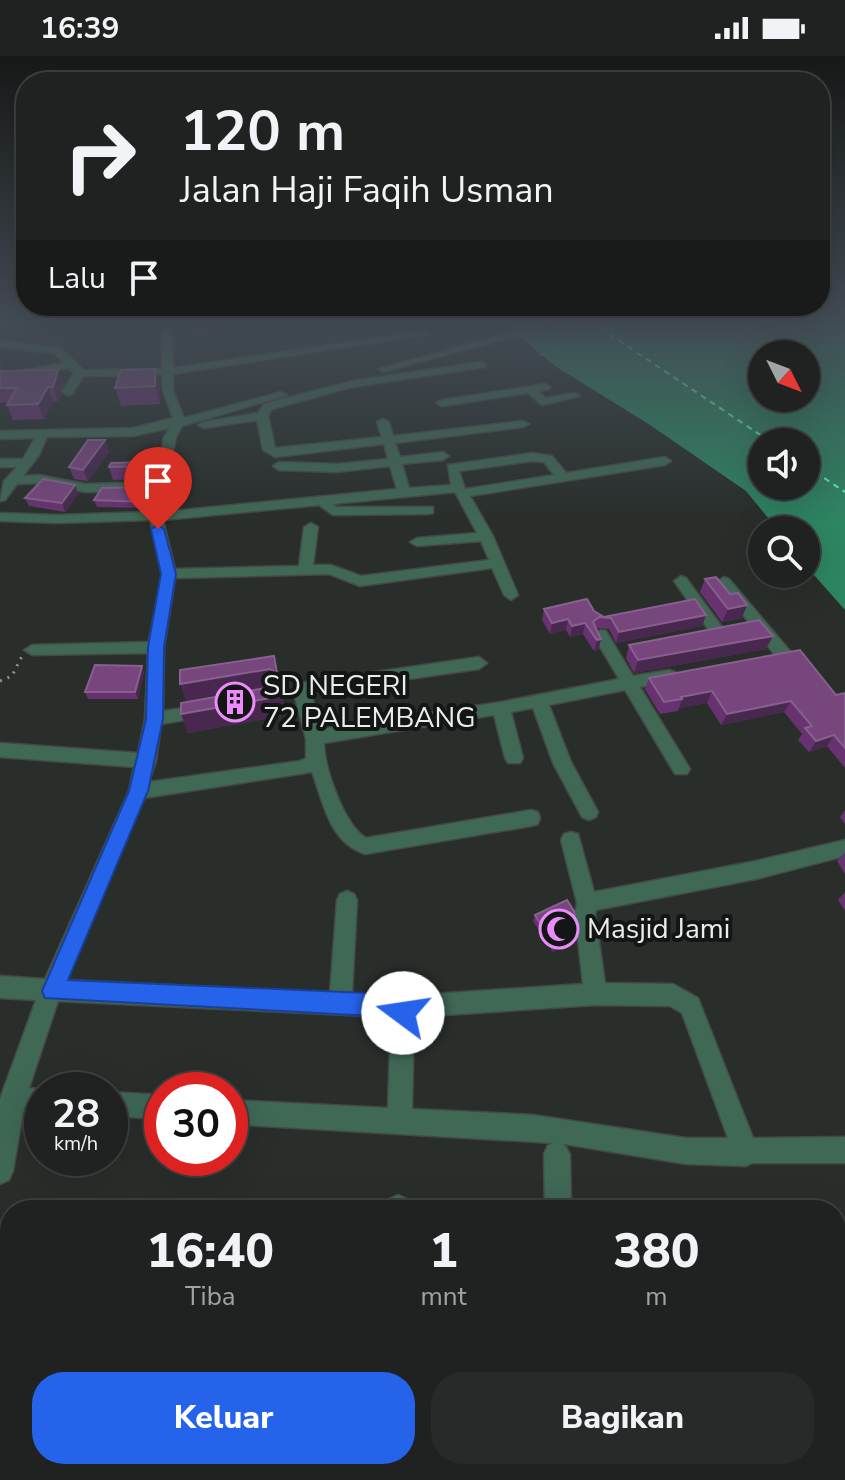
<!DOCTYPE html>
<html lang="id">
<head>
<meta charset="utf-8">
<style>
	:root { --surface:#1f2220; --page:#272a29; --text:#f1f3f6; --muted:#a1a4a5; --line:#3c3f3e; --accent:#2563eb }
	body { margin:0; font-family:"Nunito Sans",sans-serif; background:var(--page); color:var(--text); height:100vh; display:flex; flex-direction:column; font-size:30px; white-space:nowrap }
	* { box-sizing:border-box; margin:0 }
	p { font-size:26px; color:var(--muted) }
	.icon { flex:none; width:44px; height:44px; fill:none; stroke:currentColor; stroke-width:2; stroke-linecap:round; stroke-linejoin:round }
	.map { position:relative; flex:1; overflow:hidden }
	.drawer { position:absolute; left:0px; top:1144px; width:846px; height:280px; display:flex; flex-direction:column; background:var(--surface); border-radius:32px 32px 0 0; box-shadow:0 8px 32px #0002,0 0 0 2px var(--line) }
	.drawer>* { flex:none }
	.hud { position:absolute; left:16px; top:16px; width:814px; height:244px; border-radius:32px; box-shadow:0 8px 32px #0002,0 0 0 2px var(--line); background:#1f2220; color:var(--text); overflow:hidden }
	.needle { width:52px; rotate:132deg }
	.tools { position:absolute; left:748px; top:284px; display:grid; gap:16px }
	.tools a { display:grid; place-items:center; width:72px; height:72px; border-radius:50%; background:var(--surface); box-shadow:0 8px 32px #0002,0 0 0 2px var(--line); font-size:40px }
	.speed { position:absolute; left:24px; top:1016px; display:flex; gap:16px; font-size:40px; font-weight:700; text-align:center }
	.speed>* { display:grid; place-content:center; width:104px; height:104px; border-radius:50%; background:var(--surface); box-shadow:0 8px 32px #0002,0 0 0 2px var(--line); line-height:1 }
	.speed small { font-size:20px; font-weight:400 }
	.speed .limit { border:12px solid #d22; background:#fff; color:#111 }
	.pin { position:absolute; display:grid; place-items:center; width:68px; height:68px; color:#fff; margin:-82px -34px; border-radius:50% 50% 50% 0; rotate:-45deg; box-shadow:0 0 8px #0007 }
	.pin .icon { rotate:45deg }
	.me { position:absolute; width:88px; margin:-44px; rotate:284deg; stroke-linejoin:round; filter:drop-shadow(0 0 6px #0008) }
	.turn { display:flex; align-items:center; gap:28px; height:168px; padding:0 32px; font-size:36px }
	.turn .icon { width:104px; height:104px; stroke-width:2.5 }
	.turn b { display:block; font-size:56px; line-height:68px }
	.then { display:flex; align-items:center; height:76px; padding:0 32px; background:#0003; gap:16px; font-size:30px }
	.eta { display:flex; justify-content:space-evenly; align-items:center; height:136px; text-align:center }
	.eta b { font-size:48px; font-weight:800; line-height:56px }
	.primary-button { display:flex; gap:16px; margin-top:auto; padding:16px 32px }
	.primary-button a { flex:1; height:92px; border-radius:32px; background:var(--accent); color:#fff; font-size:32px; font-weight:800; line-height:92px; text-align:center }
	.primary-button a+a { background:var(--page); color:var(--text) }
	.status { display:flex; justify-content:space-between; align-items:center; height:56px; padding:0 40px; background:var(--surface); direction:ltr }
	.status svg { height:22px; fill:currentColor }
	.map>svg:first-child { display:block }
	.water { fill:#2e8562; fill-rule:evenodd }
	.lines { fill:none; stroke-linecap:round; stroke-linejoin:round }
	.ferry { stroke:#65fabd; stroke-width:2; stroke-dasharray:6 5; stroke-linecap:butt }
	.minor-casing { stroke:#444946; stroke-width:3 }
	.path-far1 { stroke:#8e9390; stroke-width:2; stroke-dasharray:1 4; stroke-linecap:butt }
	.path { stroke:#8e9390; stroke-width:3; stroke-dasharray:2 6; stroke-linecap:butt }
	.minor { fill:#3f6855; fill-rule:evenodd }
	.wall { fill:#683270 }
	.shaded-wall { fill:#49284f }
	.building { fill:#76467d; stroke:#88608f; stroke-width:2 }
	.route { fill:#2563eb; stroke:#184099; stroke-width:2 }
	.labels { text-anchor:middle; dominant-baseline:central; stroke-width:8; stroke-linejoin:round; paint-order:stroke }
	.poi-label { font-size:28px; fill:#e9edeb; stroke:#131614; text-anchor:start }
</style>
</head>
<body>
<div class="status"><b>16:39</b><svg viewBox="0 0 49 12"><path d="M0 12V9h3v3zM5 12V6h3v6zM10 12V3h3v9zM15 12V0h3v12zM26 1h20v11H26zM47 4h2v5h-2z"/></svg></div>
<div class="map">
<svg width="845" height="1424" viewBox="0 0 845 1424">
	<rect width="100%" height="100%" fill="#292e2b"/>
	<!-- water -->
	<path class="water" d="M502 266C522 266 613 272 622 266H845V554L806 510V474H778L746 435 650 369 555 310ZM762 298H806V342H762ZM762 386H806V430H762Z"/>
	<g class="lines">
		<!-- ferry -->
		<path class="ferry" d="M591 266 771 386
			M806 410 845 436"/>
		<!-- minor casing -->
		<g class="minor-casing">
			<path id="minor" d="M162 266H172L173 312 424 275 429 278 173 318V335L184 362 281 336 287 339 182 370 176 381 162 456 397 433 390 410 337 416 279 414 273 410 279 406 337 408 388 403 384 388 275 401 263 394 257 364 204 372 198 369 204 366 258 357 264 348 352 325 481 306 486 309 485 311 352 331 272 353 268 360 275 392 382 381 377 366 383 363 389 366 393 380 523 365 529 368 523 371 395 387 400 401 443 396 449 400 443 404 402 408 409 432 451 429 448 409 532 397 552 400 566 417 665 401 671 405 665 409 470 440 493 480 518 539 511 544 504 539 492 512 360 530 329 518 175 522 164 591 163 655 203 649 211 655 203 661 161 668 156 705 149 726 300 705 306 702V683L294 638 300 628 306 626 479 601 487 607 479 613 311 637 321 673 501 646 619 623 593 579 601 574 606 575 633 620 669 614 675 616 677 620 675 624 640 631 690 713 687 718H675L625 634 549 649 571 706 598 756 596 761 589 764 582 761 553 707 533 652 511 656 523 702 520 707H508L505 702 494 659 324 687C324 711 344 769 366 782L531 754 538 756 540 762 538 768 531 770 365 798C329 786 324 748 312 716L144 742 66 924 330 937 337 844 340 838 347 835 354 838 357 844 352 938 403 940 583 928 575 858 577 847 561 784 564 778 571 776 578 778 594 836 756 805 845 784V800L756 823 596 854 595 858 605 927 673 928 698 942 753 1082 845 1081V1107H752L746 1110 686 1108 564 1088 570 1098 571 1154H545L544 1098 548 1089 554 1087 230 1068V1044L388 1052 391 961 58 945 29 1032 45 1034H42V1057L23 1056 13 1115 9 1124 0 1128V1043L36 944 0 942V920L45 923 129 735 134 711 0 701V687L138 697 145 663 148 597 32 599 24 594 32 589 149 586 162 518 150 464 57 467 0 465V457L57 459 149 456 153 434 85 436 39 427 17 428 5 444 0 445 4 425 17 411H0V403H23L35 382 0 383V375L133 372 173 362 163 335 162 319 83 320 72 338 68 339 62 336 74 317 69 312 29 317 24 314 64 307 54 297 0 291V285L61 292 83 314 162 313ZM170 372 164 381 155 426 85 428 39 419 23 420 39 399 47 381 133 380ZM532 405 544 406 554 419 465 433 459 415ZM455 436 477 477 417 482 410 486 417 490 481 485 489 504 361 520 331 509H313L318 471 311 467 304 471 299 510 175 513 163 464 319 449 333 459 428 458 433 457V451H336L332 448ZM595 949 670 950 682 957 728 1082H686L533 1059 412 1053 414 961Z
				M550 266H567L383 316 378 313Z
				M545 328 550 331 549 333 539 335 545 342 574 337 580 340 542 349 528 337 442 350 436 347 442 344Z
				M681 520 686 522 722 571 725 575 722 579H712L674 525Z
				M724 521 729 523 790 595 792 599 790 603H778L719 529 717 526Z
				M110 1036 162 1039V1063L110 1060Z
				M398 1139 407 1143 411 1154H385L389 1143Z
				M845 1208V1236L836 1238V1210Z
				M0 1270H10V1298H0Z
				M370 1414H402L401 1424H369Z
				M609 1414H641L642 1424H610Z
				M762 1414H794L797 1424H765Z"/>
		</g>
		<!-- path-far1 -->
		<path class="path-far1" d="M540 299 564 293
			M806 506 818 503"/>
		<!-- path -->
		<path class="path" d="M0 625 12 620 22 600"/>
		<!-- minor -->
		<use href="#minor" class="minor"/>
	</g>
	<!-- wall -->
	<path class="wall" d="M190 266H216L214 276 192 277Z
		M0 304 5 315 58 314 64 328 58 345H53L44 363 13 364 7 349 9 346 0 347Z
		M155 313 160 331V348L121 350 115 332Z
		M105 384 109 396 88 425 74 423 69 411Z
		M148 406 152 419 151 423 113 424 109 411Z
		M75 429 78 438 65 456 29 450 25 442Z
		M147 431 149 437 147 452 97 451 94 444Z
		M705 523 730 538 742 562 722 566 700 536Z
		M544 553 594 555 604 561 706 559 702 570 616 587 609 573 596 572 601 583 598 594 594 595 583 578 570 581 566 574 550 578 542 564Z
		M629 589 766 593 634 617 626 602Z
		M274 600 286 659 188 677 181 658 186 646Z
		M144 616 138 643H88L85 636Z
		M649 622 836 639 845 637V712L827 690 809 696 798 684 802 678 784 656 721 669 707 647 679 652 678 655 660 658 645 633Z
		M845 754V768L840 761Z
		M845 796V818L837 805Z
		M845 836V855L838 844Z
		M535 859 577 880 575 886 553 896 533 865Z
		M836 1404H845V1424H827L825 1414H836Z"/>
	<!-- shaded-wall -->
	<path class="shaded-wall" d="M212 266H216L214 276Z
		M0 304 5 315 0 323Z
		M155 313 160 331V348L155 330Z
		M58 314 64 328 58 345 53 331Z
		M48 331 53 345 44 363 38 348Z
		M105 384 109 396 88 425 83 414Z
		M148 406 152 419 151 423 147 410Z
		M75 429 78 438 65 456 62 447Z
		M147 431 149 437 147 452 145 446Z
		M747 549 742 562 722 566 728 553Z
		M706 559 702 570 616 587 619 576Z
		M568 563 566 574 550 578 552 567Z
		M585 567 583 578 570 581 572 570Z
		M773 580 766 593 634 617 638 604Z
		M601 583 598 594 594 595 597 584Z
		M142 610 144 616 138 643 135 636Z
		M270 613 274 632 187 648 180 628Z
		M712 635 707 647 679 652 682 643 681 641Z
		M282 640 286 659 188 677 181 658Z
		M791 645 784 656 721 669 727 658Z
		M834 679 827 690 809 696 816 685Z
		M577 880 575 886 553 896 554 891Z"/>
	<!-- building -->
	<path class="building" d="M155 313V330L115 332 121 314Z
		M58 314 53 331H48L38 348 7 349 17 332H0V315Z
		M88 384H105L83 414 69 411Z
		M148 406 147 410 109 411 111 407Z
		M43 423 75 429 62 447 25 442Z
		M147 431 145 446 94 444 102 432Z
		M716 521 730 538 738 537 747 549 728 553 705 523Z
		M587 543 594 555 604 561 695 543 706 559 619 576 611 562 599 561 593 566 601 583 597 584 585 567 572 570 568 563 552 567 544 553Z
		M759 564 773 580 638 604 629 589Z
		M800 594 836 639 845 637V692L834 679 816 685 805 672 812 670 791 645 727 658 712 635 681 641 682 643 664 646 649 622Z
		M274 600 277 617 270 613 180 628V614Z
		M95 609 142 610 135 636H85Z
		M279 625 282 640 181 658V647L271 631Z
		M567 844 574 855 577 880 554 891 535 859Z
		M10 1203V1270H0V1241Z
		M845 1408V1424H841L837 1409Z"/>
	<!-- sky -->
	<linearGradient id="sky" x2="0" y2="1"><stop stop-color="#171918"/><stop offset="0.57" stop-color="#434c55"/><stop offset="1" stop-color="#434c55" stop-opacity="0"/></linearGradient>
	<rect width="845" height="466" fill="url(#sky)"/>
	<!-- route -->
	<path class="route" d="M158 469 164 473 176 518 164 591 163 663 148 735 68 924 390 938 411 944 415 957 411 965 403 969 390 961 45 942 42 935 129 735 146 663 148 591 161 518 151 473Z"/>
	<!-- icons -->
	<defs>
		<g id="building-ring" transform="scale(2)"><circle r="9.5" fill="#131614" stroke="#ec8cfb" stroke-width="1.5"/><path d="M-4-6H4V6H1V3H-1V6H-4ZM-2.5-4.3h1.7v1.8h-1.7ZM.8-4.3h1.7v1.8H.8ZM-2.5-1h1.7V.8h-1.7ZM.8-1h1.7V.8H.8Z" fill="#ec8cfb"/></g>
		<g id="mosque-ring" transform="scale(2)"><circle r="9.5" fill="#131614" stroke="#ec8cfb" stroke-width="1.5"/><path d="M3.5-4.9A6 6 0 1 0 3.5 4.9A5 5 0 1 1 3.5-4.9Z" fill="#ec8cfb"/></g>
	</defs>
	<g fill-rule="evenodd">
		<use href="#building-ring" x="235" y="646"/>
		<use href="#mosque-ring" x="559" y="873"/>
	</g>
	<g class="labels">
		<!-- poi labels -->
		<g class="poi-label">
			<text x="263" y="630">SD NEGERI<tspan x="263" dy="32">72 PALEMBANG</tspan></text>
			<text x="587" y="873">Masjid Jami</text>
		</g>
	</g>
</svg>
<div class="tools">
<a><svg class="needle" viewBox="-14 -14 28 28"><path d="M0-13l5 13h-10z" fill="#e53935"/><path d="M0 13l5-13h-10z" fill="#a1a4a5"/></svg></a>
<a><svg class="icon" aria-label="sound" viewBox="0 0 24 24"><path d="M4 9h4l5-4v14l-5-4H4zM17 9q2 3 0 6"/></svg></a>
<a><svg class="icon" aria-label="search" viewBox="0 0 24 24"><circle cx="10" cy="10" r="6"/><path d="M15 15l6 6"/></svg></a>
</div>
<div class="speed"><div>28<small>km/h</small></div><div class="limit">30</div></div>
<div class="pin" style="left:158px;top:473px;background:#d93025"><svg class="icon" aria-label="arrive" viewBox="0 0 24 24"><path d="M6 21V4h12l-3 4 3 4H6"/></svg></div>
<svg class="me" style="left:403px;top:957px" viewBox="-20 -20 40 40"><circle r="19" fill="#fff"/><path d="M0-13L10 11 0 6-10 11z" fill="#2563eb"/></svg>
<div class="hud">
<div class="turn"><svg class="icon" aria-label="right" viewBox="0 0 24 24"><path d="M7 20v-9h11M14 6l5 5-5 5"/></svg><div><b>120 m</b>Jalan Haji Faqih Usman</div></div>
<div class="then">Lalu<svg class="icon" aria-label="arrive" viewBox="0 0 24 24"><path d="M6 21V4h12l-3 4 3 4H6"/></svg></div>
</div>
<section class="drawer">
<div class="eta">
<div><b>16:40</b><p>Tiba</p></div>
<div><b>1</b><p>mnt</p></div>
<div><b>380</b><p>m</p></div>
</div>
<div class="primary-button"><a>Keluar</a><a>Bagikan</a></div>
</section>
</div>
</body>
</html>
